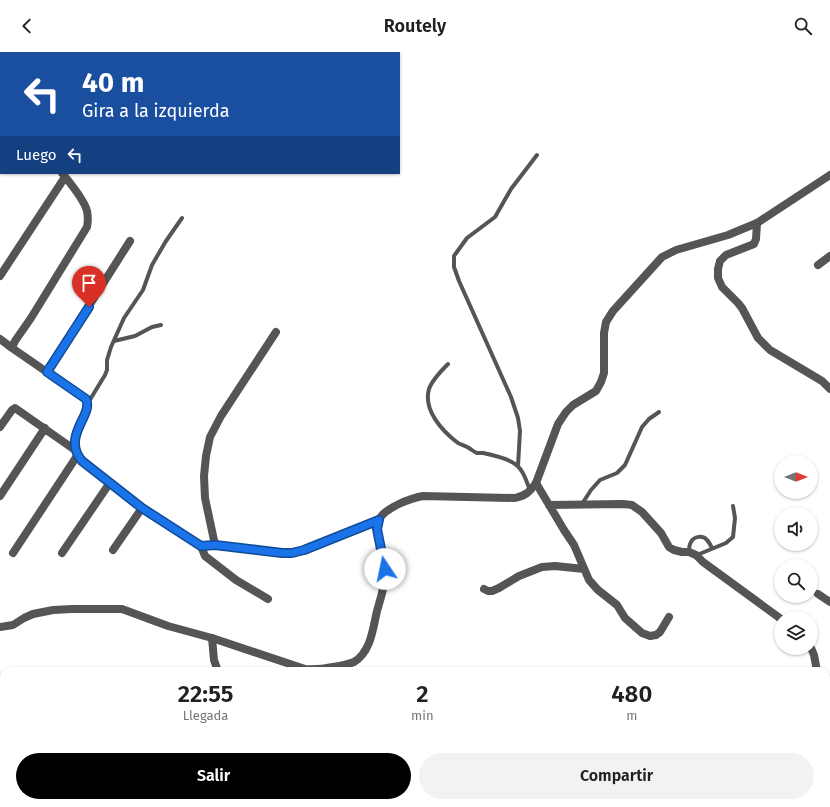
<!DOCTYPE html>
<html lang="es">
<head>
<meta charset="utf-8">
<style>
	:root { --surface:#fff; --page:#f2f2f2; --text:#202124; --muted:#757577; --accent:#000 }
	body { margin:0; font-family:"Fira Sans",sans-serif; background:var(--page); color:var(--text); height:100vh; display:flex; flex-direction:column; font-size:15px; white-space:nowrap }
	* { box-sizing:border-box; margin:0 }
	p { font-size:13px; color:var(--muted) }
	.icon { flex:none; width:22px; height:22px; fill:none; stroke:currentColor; stroke-width:2; stroke-linecap:round; stroke-linejoin:round }
	.map { position:relative; flex:1; overflow:hidden }
	.panel { position:absolute; left:0px; top:615px; width:830px; height:140px; display:flex; flex-direction:column; background:var(--surface); border-radius:12px 12px 0 0; box-shadow:0 1px 3px #0004 }
	.panel>* { flex:none }
	.hud { position:absolute; left:0px; top:0px; width:400px; height:122px; box-shadow:0 1px 3px #0004; background:#1a4fa0; color:#fff; overflow:hidden }
	.needle { width:26px; rotate:90deg }
	.tools { position:absolute; left:774px; top:403px; display:grid; gap:8px }
	.tools a { display:grid; place-items:center; width:44px; height:44px; border-radius:50%; background:var(--surface); box-shadow:0 1px 3px #0004; font-size:20px }
	.pin { position:absolute; display:grid; place-items:center; width:34px; height:34px; color:#fff; margin:-41px -17px; border-radius:50% 50% 50% 0; rotate:-45deg; box-shadow:0 0 4px #0007 }
	.pin .icon { rotate:45deg }
	.me { position:absolute; width:44px; margin:-22px; rotate:349deg; stroke-linejoin:round; filter:drop-shadow(0 0 3px #0008) }
	.turn { display:flex; align-items:center; gap:14px; height:84px; padding:0 16px; font-size:18px }
	.turn .icon { width:52px; height:52px; stroke-width:2.5 }
	.turn b { display:block; font-size:28px; line-height:34px }
	.then { display:flex; align-items:center; height:38px; padding:0 16px; background:#0003; gap:8px; font-size:15px }
	.eta { display:flex; justify-content:space-evenly; align-items:center; height:68px; text-align:center }
	.eta b { font-size:24px; font-weight:600; line-height:28px }
	.button { display:flex; gap:8px; margin-top:auto; padding:8px 16px }
	.button a { flex:1; height:46px; border-radius:24px; background:var(--accent); color:#fff; font-size:16px; font-weight:600; line-height:46px; text-align:center }
	.button a+a { background:var(--page); color:var(--text) }
	header { display:flex; justify-content:space-between; align-items:center; height:52px; padding:0 16px; background:var(--surface); font-size:18px; font-weight:600 }
	.map>svg:first-child { display:block }
	.lines { fill:none; stroke-linecap:round; stroke-linejoin:round }
	.service { stroke:#555; stroke-width:4 }
	.minor { stroke:#555; stroke-width:8 }
	.tertiary { stroke:#555; stroke-width:8 }
	.route-casing { stroke:#114b97; stroke-width:10 }
	.route { stroke:#1a73e8; stroke-width:7 }
</style>
</head>
<body>
<header><svg class="icon" aria-label="back" viewBox="0 0 24 24"><path d="M15 5l-7 7 7 7"/></svg>Routely<svg class="icon" aria-label="search" viewBox="0 0 24 24"><circle cx="10" cy="10" r="6"/><path d="M15 15l6 6"/></svg></header>
<div class="map">
<svg width="830" height="755" viewBox="0 0 830 755">
	<rect width="100%" height="100%" fill="#fff"/>
	<g class="lines">
		<!-- service -->
		<path class="service" d="M114 289 135 284 152 275 161 273
			M448 312C441 319 432 328 429 337 423 358 442 379 458 391 462 393 466 394 469 396 472 398 474 400 477 401 479 401 481 401 483 401 493 403 507 406 515 412 523 417 527 430 530 439
			M88 351 105 323 107 318V308L111 295 124 266 143 238 152 213 166 189 182 166
			M518 414 520 379 518 366 511 345 459 229 454 215V204L467 186 495 165 511 137 537 103
			M582 452 591 438 600 428 617 421 625 413 642 375 649 367 659 360
			M689 500C689 497 689 493 691 490 694 484 703 483 707 488 709 490 711 494 712 496
			M697 503 726 491 733 485 735 466 733 454"/>
		<!-- minor -->
		<path class="minor" d="M62 121C70 131 84 147 87 159 88 164 88 170 87 175L31 266 15 289 12 296 86 347C87 350 88 351 88 353 88 357 85 361 83 365 75 380 70 395 82 409L142 456 201 494 215 493 282 501H292L304 498 379 468
			M757 171 756 187 754 192 726 203 720 209 718 217V226L722 235 738 251 742 256 758 286 770 298 822 329 830 337
			M818 213 830 204
			M0 224 65 125
			M0 287 12 296
			M47 320 130 189
			M0 375 12 358 15 356 75 398
			M536 431 564 478 574 493 589 528 598 538 617 553 625 566 642 581 650 584 656 583 660 580 669 565
			M0 444 45 376
			M549 453 623 452 632 453 642 460 661 481 669 495 674 498 682 500H689L696 503 703 510 781 567
			M215 493 205 446 204 424 206 404 210 385 221 364 276 280
			M201 494 205 504 236 528 268 547
			M113 498 142 456
			M13 501 77 404
			M62 501 109 432
			M484 537 488 539H492L499 536 519 524 542 515 555 514 584 517
			M818 542 830 550
			M212 586 214 608 218 619
			M811 596 814 603 817 619
			M0 741 4 742
			M41 751 54 755
			M284 751 289 755
			M74 755V751
			M268 755 270 751
			M812 755 815 751"/>
		<!-- tertiary -->
		<path class="tertiary" d="M0 575 13 573 24 566 33 562 53 558 72 557H122L168 574 212 586 305 617C315 618 323 617 333 615 340 614 347 613 354 610 371 600 373 576 377 559 381 545 386 531 385 517 384 504 374 480 379 468 384 456 411 446 423 444L515 446C526 443 529 441 536 431L558 372 566 360 573 353 596 339 601 330 604 321V281L606 270 613 259 662 205 676 198 728 183 757 171 830 123"/>
	</g>
	<g class="lines">
		<!-- route casing -->
		<g class="route-casing">
			<path id="route" d="M89 255 47 320 86 347C94 363 61 384 82 409L142 456 201 494 215 493 282 501H292L304 498 379 468 377 477 385 517"/>
		</g>
		<!-- route -->
		<use href="#route" class="route"/>
	</g>
</svg>
<div class="tools">
<a><svg class="needle" viewBox="-14 -14 28 28"><path d="M0-13l5 13h-10z" fill="#e53935"/><path d="M0 13l5-13h-10z" fill="#757577"/></svg></a>
<a><svg class="icon" aria-label="sound" viewBox="0 0 24 24"><path d="M4 9h4l5-4v14l-5-4H4zM17 9q2 3 0 6"/></svg></a>
<a><svg class="icon" aria-label="search" viewBox="0 0 24 24"><circle cx="10" cy="10" r="6"/><path d="M15 15l6 6"/></svg></a>
<a><svg class="icon" aria-label="layers" viewBox="0 0 24 24"><path d="M12 4l9 5-9 5-9-5zM3 14l9 5 9-5"/></svg></a>
</div>
<div class="pin" style="left:89px;top:255px;background:#d93025"><svg class="icon" aria-label="arrive" viewBox="0 0 24 24"><path d="M6 21V4h12l-3 4 3 4H6"/></svg></div>
<svg class="me" style="left:385px;top:517px" viewBox="-20 -20 40 40"><circle r="19" fill="#fff"/><path d="M0-13L10 11 0 6-10 11z" fill="#1a73e8"/></svg>
<div class="hud">
<div class="turn"><svg class="icon" aria-label="left" viewBox="0 0 24 24"><path d="M17 20v-9H6M10 6l-5 5 5 5"/></svg><div><b>40 m</b>Gira a la izquierda</div></div>
<div class="then">Luego<svg class="icon" aria-label="left" viewBox="0 0 24 24"><path d="M17 20v-9H6M10 6l-5 5 5 5"/></svg></div>
</div>
<section class="panel">
<div class="eta">
<div><b>22:55</b><p>Llegada</p></div>
<div><b>2</b><p>min</p></div>
<div><b>480</b><p>m</p></div>
</div>
<div class="button"><a>Salir</a><a>Compartir</a></div>
</section>
</div>
</body>
</html>
